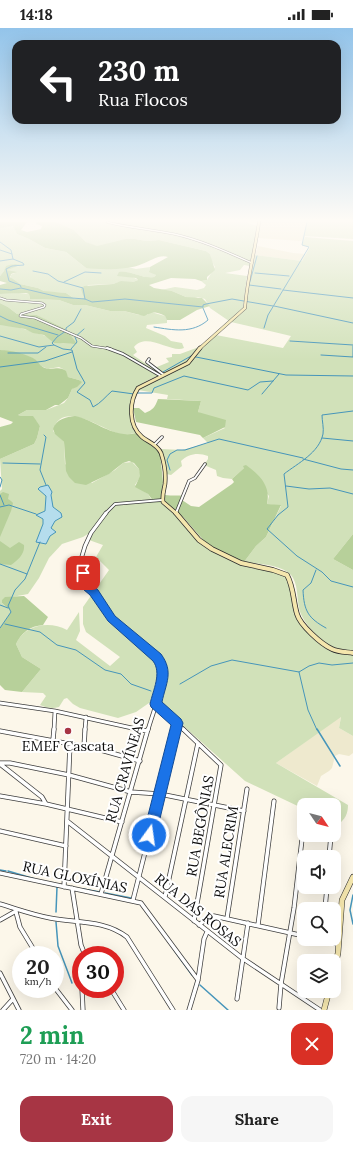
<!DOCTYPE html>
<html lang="en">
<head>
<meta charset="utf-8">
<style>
	:root { --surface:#fff; --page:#f6f6f6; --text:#222; --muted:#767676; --accent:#a73544 }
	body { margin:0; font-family:Lora,serif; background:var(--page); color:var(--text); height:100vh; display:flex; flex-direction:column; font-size:15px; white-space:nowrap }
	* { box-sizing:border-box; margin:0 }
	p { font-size:13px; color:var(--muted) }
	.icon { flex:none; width:22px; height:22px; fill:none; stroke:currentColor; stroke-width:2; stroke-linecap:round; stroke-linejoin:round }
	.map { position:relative; height:982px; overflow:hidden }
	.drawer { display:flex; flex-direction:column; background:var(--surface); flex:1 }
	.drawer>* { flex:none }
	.hud { position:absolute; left:12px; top:12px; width:329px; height:84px; border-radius:12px; box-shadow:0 4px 16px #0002; background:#202124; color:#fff; overflow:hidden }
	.needle { width:26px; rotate:125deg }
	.fabs { position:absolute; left:297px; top:770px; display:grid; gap:8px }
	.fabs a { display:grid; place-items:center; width:44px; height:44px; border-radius:8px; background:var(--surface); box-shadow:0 4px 16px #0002; font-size:20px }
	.speed { position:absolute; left:12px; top:918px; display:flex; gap:8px; font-size:20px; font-weight:700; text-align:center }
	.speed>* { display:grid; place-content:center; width:52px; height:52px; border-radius:50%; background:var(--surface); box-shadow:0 4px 16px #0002; line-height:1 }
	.speed small { font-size:10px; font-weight:400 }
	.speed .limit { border:6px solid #d22; background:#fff; color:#111 }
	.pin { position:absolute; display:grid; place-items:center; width:34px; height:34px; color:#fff; margin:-17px; border-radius:8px; box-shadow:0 2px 6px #0006 }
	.me { position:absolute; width:44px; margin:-22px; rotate:14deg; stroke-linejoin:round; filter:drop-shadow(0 0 3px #0008) }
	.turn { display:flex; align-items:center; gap:14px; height:84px; padding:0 20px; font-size:18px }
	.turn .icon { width:52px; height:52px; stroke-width:2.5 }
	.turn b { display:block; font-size:28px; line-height:34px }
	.round { display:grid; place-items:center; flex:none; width:42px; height:42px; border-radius:12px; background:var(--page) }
	.summary { display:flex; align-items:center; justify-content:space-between; height:68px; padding:0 20px }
	h1 { font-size:24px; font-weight:800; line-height:30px; color:#1e9e55 }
	.cta { display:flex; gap:8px; margin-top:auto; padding:8px 20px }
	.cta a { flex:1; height:46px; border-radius:12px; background:var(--accent); color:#fff; font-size:16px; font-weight:800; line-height:46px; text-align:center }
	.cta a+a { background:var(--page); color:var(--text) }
	.status { display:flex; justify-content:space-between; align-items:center; height:28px; padding:0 20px; background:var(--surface); direction:ltr }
	.status svg { height:11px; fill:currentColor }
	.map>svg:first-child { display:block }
	.farmland { fill:#eee9ce }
	.green { fill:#d1e1b9 }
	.forest { fill:#b7d09a }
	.water { fill:#b5dded; stroke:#4695ba }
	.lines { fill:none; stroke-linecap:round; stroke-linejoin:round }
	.stream-far1 { stroke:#4695ba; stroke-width:1 }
	.stream { stroke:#4695ba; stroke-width:1.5 }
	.street-far3-casing { stroke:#3d3d3d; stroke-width:2.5 }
	.street-far2-casing { stroke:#3d3d3d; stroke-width:3.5 }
	.street-far1-casing { stroke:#3d3d3d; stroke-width:4.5 }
	.street-casing { stroke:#3d3d3d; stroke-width:5 }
	.secondary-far3-casing { stroke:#2c2c2c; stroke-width:3.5 }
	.secondary-far2-casing { stroke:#2c2c2c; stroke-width:4.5 }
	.secondary-far1-casing { stroke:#2c2c2c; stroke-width:5.5 }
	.secondary-casing { stroke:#2c2c2c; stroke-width:6 }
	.street-far3 { stroke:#fff; stroke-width:1.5 }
	.street-far2 { stroke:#fff; stroke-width:2 }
	.street-far1 { stroke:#fff; stroke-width:3 }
	.street { stroke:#fff; stroke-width:3.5 }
	.secondary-far3 { stroke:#f4e6ad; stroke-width:2.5 }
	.secondary-far2 { stroke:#f4e6ad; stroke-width:3 }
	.secondary-far1 { stroke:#f4e6ad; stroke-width:4 }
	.secondary { stroke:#f4e6ad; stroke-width:5 }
	.route { fill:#1a73e8; stroke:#114b97 }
	.poi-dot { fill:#a73544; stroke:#fff; stroke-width:1.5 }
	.labels { text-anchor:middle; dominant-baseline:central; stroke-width:4; stroke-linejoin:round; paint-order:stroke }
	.near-poi-label { font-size:14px; fill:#0a0a0a; stroke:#fff }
	.near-street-label { font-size:14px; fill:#0a0a0a; stroke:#fff }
</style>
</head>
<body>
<div class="status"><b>14:18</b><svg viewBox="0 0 49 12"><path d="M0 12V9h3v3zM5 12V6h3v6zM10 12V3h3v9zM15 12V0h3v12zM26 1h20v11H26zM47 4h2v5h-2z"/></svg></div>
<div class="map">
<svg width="353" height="982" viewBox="0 0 353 982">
	<rect width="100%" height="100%" fill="#fcf7ea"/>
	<!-- farmland -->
	<path class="farmland" d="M260 194H307L305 209 303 212 300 213 258 210Z
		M258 218 293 225 306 226 302 233 255 227Z
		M341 688 339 700 353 708V725L349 728 339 726 335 728 332 740 329 743 321 748 317 758 276 735Z"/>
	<!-- green -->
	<path class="green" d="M56 194H245L257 198 255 218 250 238 244 237 240 242 225 245 247 248 243 280 229 293 210 280 205 271 198 269 192 271 186 269 172 263 161 262 175 259 197 262 204 260 206 257 201 253 207 252 215 239 211 232 210 226 206 223 159 212 147 213 135 211 104 218H94L86 214 74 202Z
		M307 194H353V211L304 208Z
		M11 198 14 199 17 206 29 211 45 220 66 224 86 240 128 239 136 241 150 239 149 243 156 247 154 249C144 251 134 244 124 244 127 247 137 251 138 252L131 255 119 254 113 256 88 257 83 264 84 270 75 271 66 265 46 264 38 260 20 256 12 252 10 247 15 245 7 242C10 238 17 240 21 237 11 233 6 241 0 248V200Z
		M305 209 353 213V506L333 531 353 542V622C348 622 343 622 338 621 323 617 302 595 299 580 297 570 298 555 291 547 281 536 258 536 244 534L256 518 266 509 281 478 267 476 269 468 244 440 232 451 223 450 217 448 216 442 204 437 208 431V428C198 424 188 426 181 433L182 438 171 447 166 446 163 425 161 421 182 422 208 415 203 410 225 400 198 384 201 373 167 371 168 367 138 362 191 333 203 317 216 307 283 320 291 308 231 294 246 280 248 258 255 227 302 233 310 219 302 217Z
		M19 265 29 266 30 271 59 272 73 277H85L110 283H124L139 287H147L151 284 165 288 167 291V295L147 297 146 300 165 308 171 313 182 315 184 320C172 326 147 303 134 319L137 324 133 327 155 342 157 339 169 334 166 330 172 329V326H180L199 319C194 326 189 333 182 337 159 351 124 351 131 387 132 393 133 399 136 405 130 406 126 407 120 406 103 402 61 370 53 403L64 414 65 436 92 455 115 442 123 435 132 434 139 441 141 448 135 457 148 466 151 471 161 475 175 486 202 516 221 528 239 536 269 541 287 549 296 588 323 618 337 625 353 626V708L339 700 341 689 276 735 348 777C348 786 345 791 338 797L334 795V777H304V781L245 753 158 675H149L136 684 118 690 80 680 73 676 67 670 64 671 59 679C52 681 47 680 40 677L46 668 43 665 22 664 41 641 22 629 16 616C24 597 49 592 67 602L79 584 80 603 76 612 110 638 120 629 86 604 83 596V579L109 542 96 529 103 517 89 512 96 501 83 509 62 516 49 530 39 550 28 566 12 569 2 575 11 583 9 587 0 600V463L2 461 0 431 34 416 37 410 40 398 32 388H22L18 387 27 382H46L64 375 68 370 72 361 81 354 79 352 68 349 63 341 59 339 48 341 39 337 37 333 30 329 0 322V297C15 297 29 303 43 307 49 309 53 315 60 315 64 316 68 315 72 316L55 297 37 287 17 286 8 279 0 275V266Z"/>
	<!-- forest -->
	<path class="forest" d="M0 194H27L21 202 27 204 41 201 42 198 36 196 37 194H56L74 202 86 214 97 218 126 211H135L147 213 159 212 206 223 210 226 215 242 207 249V252L201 253 195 251 171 250 149 257 154 260 172 263 186 269 202 270 210 278 197 282 180 292H167L165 288C154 283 154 284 144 288L124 283H110L85 277H73L59 272 30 271 29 266 26 265 0 266V257L7 255 0 253V248L4 243 6 238C11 236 16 235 21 237L7 242 17 244 11 246 10 249 20 256 38 260 44 263 66 265 75 271 84 270 81 261 84 258 113 256 121 253 133 254 138 252 136 250 117 248 119 244C131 242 142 251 154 249L156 247 149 244 150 239 168 229C160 226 150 233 142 236 130 242 100 242 86 240L66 224 45 220 29 211 17 206 13 198 0 200Z
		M0 275 8 279 17 286 37 287 63 300 69 305 77 316 54 315 44 307 33 305 25 301 0 297Z
		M0 322C10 322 28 326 36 332 39 335 40 338 45 340 53 343 58 337 66 343L68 349 79 352 82 354 77 359 72 361 68 370 59 377H55L46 382H27L18 387 22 388H33L40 398 37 410 34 416 0 431V399L11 396 13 394 0 389Z
		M158 371 201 373 198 384 226 392 225 399 203 410 200 407 136 394 133 380H139L145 385C153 382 155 379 158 371Z
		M75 388C95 392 114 411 136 405L157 422 160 425 163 454 161 475 154 474 148 466 135 459 140 448 139 441 134 435 129 433 123 435 109 446 86 457 75 455 69 449 66 443 64 414 55 406 53 401C56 391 66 389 75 388Z
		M246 437C260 447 271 458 267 476L281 477 266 509 256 518 244 534 224 526 205 514 184 490 164 474 165 467C172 468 178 467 184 468L182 472 191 478 199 479 232 456 234 454 232 451 244 440 243 438Z
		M3 464 9 466 8 471 11 473 13 475 11 483 0 509V466Z
		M353 506V542L333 531Z
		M0 513 10 520 19 514 24 517C25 526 18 532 11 537L0 536Z
		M24 568 48 589 43 597C30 598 21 605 16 616L22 629 41 641 22 664 5 662 0 657V600L9 587 11 583 2 575V572L5 569Z"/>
	<!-- water -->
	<path class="water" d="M48 457 52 464 51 467 53 479 61 485 62 489 55 493 51 500 56 504 50 508 46 516 36 514 43 496V491L36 487 45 483 46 468 38 461 40 459Z"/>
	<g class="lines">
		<!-- stream-far1 -->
		<path class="stream-far1" d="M0 214 11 222 13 231
			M0 222 12 226
			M257 228 249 257 281 261
			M0 233 13 231 23 235 24 237 12 238 6 241 9 253 20 257 21 259
			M33 243 48 246 58 253 83 260 85 271
			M255 245 289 248
			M64 254 85 244 101 245
			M0 261 11 262 21 260 59 269 85 271 92 274 125 271 203 279V277L206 276 232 271 273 278
			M283 262 353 270
			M274 278 353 295
			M0 288 8 292 58 307
			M154 299C173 302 192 306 208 292L203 280
			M264 300 268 287 309 219 302 217 307 194
			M0 308 39 319 54 317 63 321 72 322 77 341 85 355 77 364 90 372 93 379C101 375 105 369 112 363L134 366
			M290 313 353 317
			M54 317 52 315 57 309 66 303V300L74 294 81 281
			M71 321 77 314 75 309 84 301
			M8 325H38L46 319
			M321 327 353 329V318
			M0 339 45 333 72 324
			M163 344 191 328 286 347 353 348
			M137 365H152L154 360 184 348 248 362 260 354 273 353
			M262 366 279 346
			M353 383 322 387C322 393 324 400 323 406 319 425 298 435 284 446L288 479 278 487 267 501 297 528 322 544 331 553 353 559
			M44 407 46 409 40 442 46 457
			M322 410 353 413
			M303 431 341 441 353 442
			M3 435 40 436
			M170 442 167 432 170 426 177 422H185L219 411 303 430
			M0 449 2 452 0 459
			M286 458 309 461 330 460 353 466
			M0 467 4 477
			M0 479 9 477 36 486
			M0 536 27 546
			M316 542 311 555 303 562C304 583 308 590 326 600
			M0 577 8 580
			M5 596 40 604 57 617 76 622 105 642 121 646 131 656 151 663
			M0 600 11 584 8 578 15 562 25 551 40 514
			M299 644 308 682 317 702
			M180 656 211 638 232 632 299 644 309 638 319 635 332 637 353 635"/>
		<!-- stream -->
		<path class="stream" d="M317 701 340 738
			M0 842 6 843
			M8 843 35 851
			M83 861 100 864
			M105 865 131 870
			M353 867 350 882 353 896
			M56 884 57 859
			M56 894 58 918 72 955
			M174 922 192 947
			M200 957 228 982"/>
		<!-- street-far3 casing -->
		<g class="street-far3-casing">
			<path id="street-far3" d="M107 194C129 200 152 201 174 206 201 212 227 224 252 235
				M0 270 6 272 42 275 45 277 44 279 21 286 20 288 35 290 81 310 92 318 111 321"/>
		</g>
		<!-- street-far2 casing -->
		<g class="street-far2-casing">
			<path id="street-far2" d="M107 320 123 326 161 348
				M149 331 147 334 164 347
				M154 417 162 409
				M176 485 189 453 195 450 205 436
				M105 486 115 476 162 472"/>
		</g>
		<!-- street-far1 casing -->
		<g class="street-far1-casing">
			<path id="street-far1" d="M106 485 91 505 85 518 82 528 84 541 81 553 94 565 116 595 160 632C167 654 154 680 148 702
				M0 675 55 683 141 702
				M155 675 184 702
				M54 702 55 683
				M85 702 86 689
				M176 702 177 696"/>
		</g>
		<!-- street casing -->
		<g class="street-casing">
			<path id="street" d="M136 701 147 703
				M183 701 221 737 194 893
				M0 703 97 721 140 733
				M53 712 54 701
				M84 719 85 701
				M0 735H10L69 747 131 764 160 766 244 783
				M0 736 42 769 46 776
				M0 768 46 776 122 794
				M67 793 242 930 320 982
				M0 803 66 818
				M329 829 331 807
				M0 845 141 875 198 952
				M64 859 70 716
				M72 860 81 917 85 927
				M101 866 148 701
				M165 869 198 715
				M133 872 176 701
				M0 876C17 881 33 887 50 890 77 895 105 892 127 909L173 982
				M325 881 327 859
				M16 884 20 899 37 927
				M227 890 247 761
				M0 892 16 883
				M199 897 207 890 214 888 304 908
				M258 897 274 773
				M316 911 338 916
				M0 945 19 982
				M55 960 72 982
				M82 961 83 982
				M111 961 124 982
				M237 971 248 895
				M279 980 281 956 294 880 304 794
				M3 982 13 971
				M189 982 198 952 204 911 207 904"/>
		</g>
		<!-- secondary-far3 casing -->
		<g class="secondary-far3-casing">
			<path id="secondary-far3" d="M199 321 245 280C247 251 255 223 259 194"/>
		</g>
		<!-- secondary-far2 casing -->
		<g class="secondary-far2-casing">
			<path id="secondary-far2" d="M177 486 163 474C162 467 164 462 165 456 166 446 164 434 161 425 157 416 148 414 142 409 128 397 129 374 138 360L188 335 200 320"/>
		</g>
		<!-- secondary-far1 casing -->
		<g class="secondary-far1-casing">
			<path id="secondary-far1" d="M176 485 199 512 212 521 241 535 273 542 287 547C294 560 293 573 297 586 300 597 321 616 332 621 338 624 346 624 353 625"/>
		</g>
		<!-- secondary casing -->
		<g class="secondary-casing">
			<path id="secondary" d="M334 943 338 925 342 872 353 849
				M324 982 329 963"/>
		</g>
		<!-- street-far3 -->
		<use href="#street-far3" class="street-far3"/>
		<!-- street-far2 -->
		<use href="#street-far2" class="street-far2"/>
		<!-- street-far1 -->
		<use href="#street-far1" class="street-far1"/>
		<!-- street -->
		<use href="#street" class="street"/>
		<!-- secondary-far3 -->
		<use href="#secondary-far3" class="secondary-far3"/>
		<!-- secondary-far2 -->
		<use href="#secondary-far2" class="secondary-far2"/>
		<!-- secondary-far1 -->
		<use href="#secondary-far1" class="secondary-far1"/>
		<!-- secondary -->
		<use href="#secondary" class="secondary"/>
	</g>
	<!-- sky -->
	<linearGradient id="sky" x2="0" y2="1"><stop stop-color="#93c4ea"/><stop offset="0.58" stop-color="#fefbf6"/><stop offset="1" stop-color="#fefbf6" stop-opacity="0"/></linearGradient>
	<rect width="353" height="332" fill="url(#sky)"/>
	<!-- route -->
	<path class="route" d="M83 541 88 545 86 552 98 562 115 588 161 626C174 644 166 655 162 674L181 691 183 695 156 807 154 811 149 813 145 811 143 807 171 697 151 679 150 676C153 662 162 645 153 633L108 593 90 567 77 556 75 550 79 542Z"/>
	<!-- markers -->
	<circle class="poi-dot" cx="68" cy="703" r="4"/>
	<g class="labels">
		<!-- near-poi labels -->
		<g class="near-poi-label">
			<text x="68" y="718">EMEF Cascata</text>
		</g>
		<!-- near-street labels -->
		<g class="near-street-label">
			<text transform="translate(125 742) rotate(-74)">RUA CRAVÍNEAS</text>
			<text transform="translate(200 798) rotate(-80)">RUA BEGÔNIAS</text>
			<text transform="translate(226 824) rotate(-81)">RUA ALECRIM</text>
			<text transform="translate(75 849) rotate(12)">RUA GLOXÍNIAS</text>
			<text transform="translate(198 882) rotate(39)">RUA DAS ROSAS</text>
		</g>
	</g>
</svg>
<div class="fabs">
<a><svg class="needle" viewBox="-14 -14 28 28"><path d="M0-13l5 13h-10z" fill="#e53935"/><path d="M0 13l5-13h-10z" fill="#767676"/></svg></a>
<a><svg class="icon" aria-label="sound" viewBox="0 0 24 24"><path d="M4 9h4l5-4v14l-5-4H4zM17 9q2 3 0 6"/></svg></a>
<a><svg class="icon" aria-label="search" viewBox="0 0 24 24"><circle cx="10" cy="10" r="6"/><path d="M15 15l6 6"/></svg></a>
<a><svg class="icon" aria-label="layers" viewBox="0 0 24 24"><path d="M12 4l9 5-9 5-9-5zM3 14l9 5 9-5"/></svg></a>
</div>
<div class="speed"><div>20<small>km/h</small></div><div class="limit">30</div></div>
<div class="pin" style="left:83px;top:545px;background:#d93025"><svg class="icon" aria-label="arrive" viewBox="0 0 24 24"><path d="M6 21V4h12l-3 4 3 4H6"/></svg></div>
<svg class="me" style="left:149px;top:807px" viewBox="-20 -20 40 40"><circle r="17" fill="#1a73e8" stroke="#fff" stroke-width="3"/><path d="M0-11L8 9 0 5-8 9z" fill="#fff"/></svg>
<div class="hud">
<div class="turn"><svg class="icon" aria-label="left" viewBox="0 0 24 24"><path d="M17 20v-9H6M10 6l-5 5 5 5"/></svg><div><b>230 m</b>Rua Flocos</div></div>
</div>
</div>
<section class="drawer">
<div class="summary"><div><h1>2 min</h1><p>720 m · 14:20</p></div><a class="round" style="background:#d93025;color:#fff"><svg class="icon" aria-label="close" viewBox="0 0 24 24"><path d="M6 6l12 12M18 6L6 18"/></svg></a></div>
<div class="cta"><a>Exit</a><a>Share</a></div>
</section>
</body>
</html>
